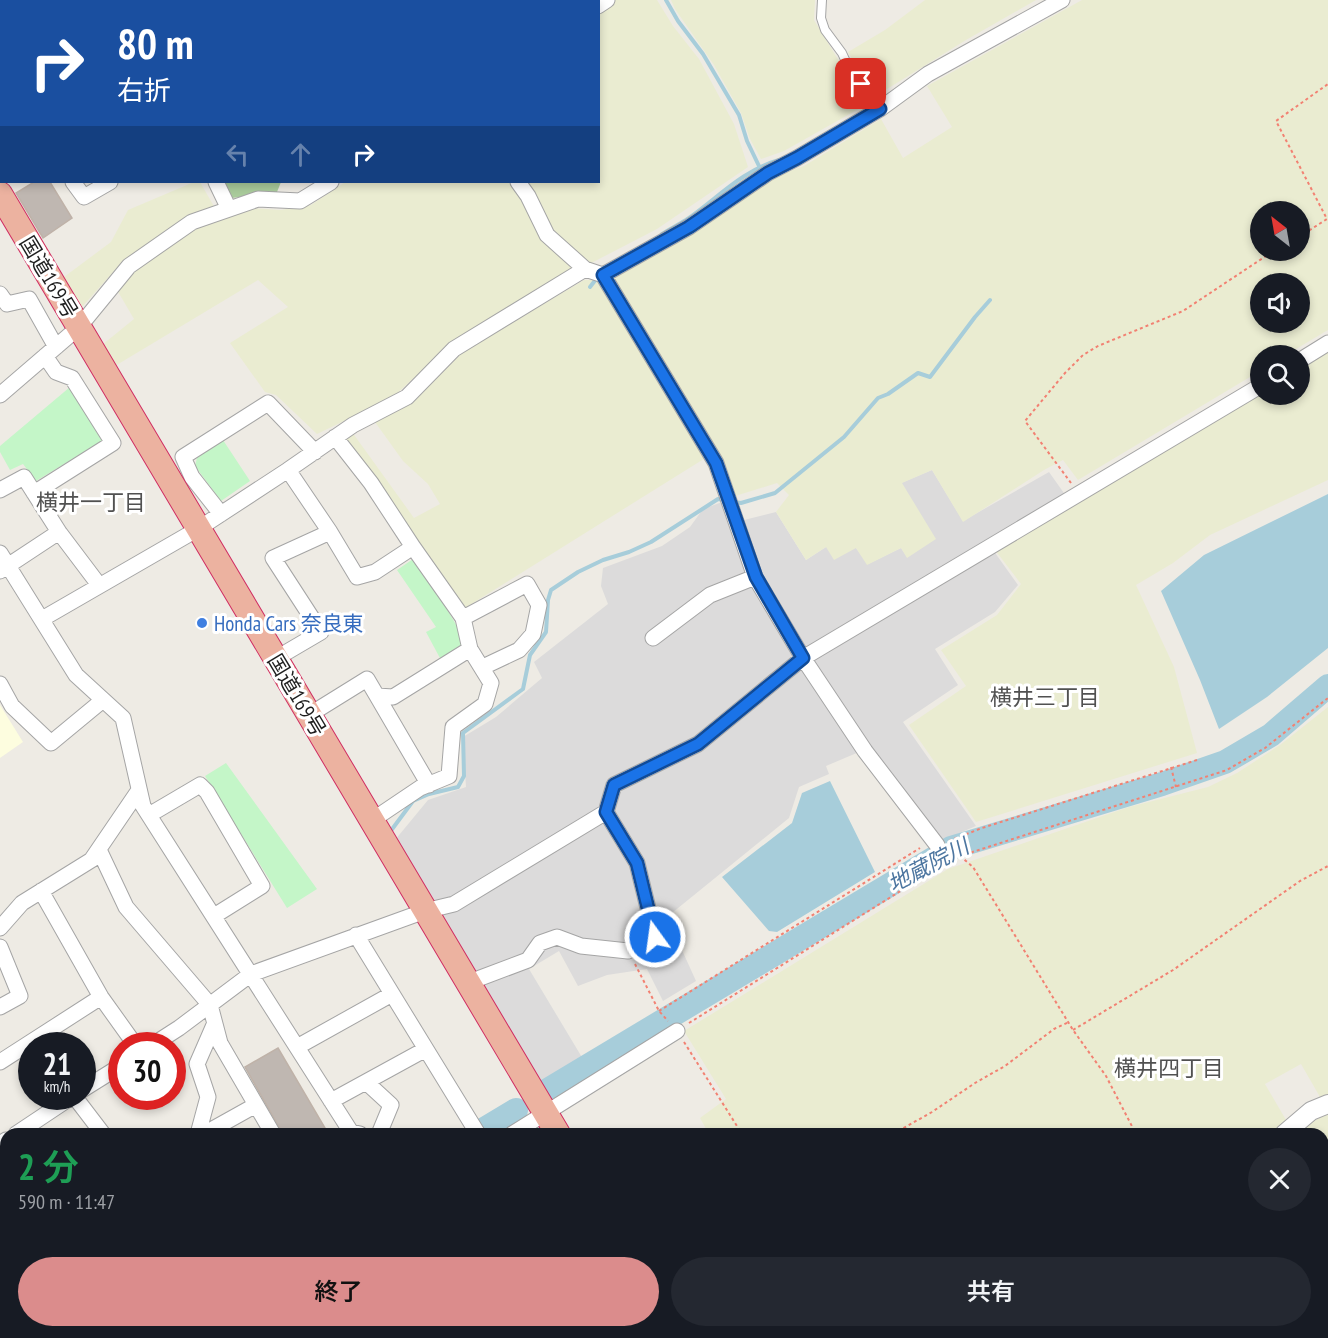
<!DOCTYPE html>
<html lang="ja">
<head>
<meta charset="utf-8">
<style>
	:root { --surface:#171b24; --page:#242831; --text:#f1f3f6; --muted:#9ea1a6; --accent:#db8c8c }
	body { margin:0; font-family:"PT Sans Narrow","Noto Sans JP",sans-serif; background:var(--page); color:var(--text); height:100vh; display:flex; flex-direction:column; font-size:22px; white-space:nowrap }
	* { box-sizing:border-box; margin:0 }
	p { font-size:20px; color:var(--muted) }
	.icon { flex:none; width:33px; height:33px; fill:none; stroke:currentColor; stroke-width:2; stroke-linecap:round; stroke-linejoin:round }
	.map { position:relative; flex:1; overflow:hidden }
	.details { position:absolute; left:0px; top:1128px; width:1329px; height:210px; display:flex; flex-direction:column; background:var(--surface); border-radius:18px 18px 0 0; box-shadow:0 3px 9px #0003 }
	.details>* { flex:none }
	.hud { position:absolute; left:0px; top:0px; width:600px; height:183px; box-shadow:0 3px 9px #0003; background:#1a4fa0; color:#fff; overflow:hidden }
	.needle { width:39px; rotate:329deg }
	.buttons { position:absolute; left:1250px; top:201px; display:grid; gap:12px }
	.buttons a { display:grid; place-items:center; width:60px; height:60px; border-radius:50%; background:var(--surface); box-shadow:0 3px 9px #0003; font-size:30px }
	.speed { position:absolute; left:18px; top:1032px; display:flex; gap:12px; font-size:30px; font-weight:700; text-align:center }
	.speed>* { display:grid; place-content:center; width:78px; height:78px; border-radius:50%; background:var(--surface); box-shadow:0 3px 9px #0003; line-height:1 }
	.speed small { font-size:15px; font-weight:400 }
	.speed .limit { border:9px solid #d22; background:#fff; color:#111 }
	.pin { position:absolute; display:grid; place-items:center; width:51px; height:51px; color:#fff; margin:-26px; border-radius:12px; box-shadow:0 3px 9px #0006 }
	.me { position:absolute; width:66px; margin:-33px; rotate:346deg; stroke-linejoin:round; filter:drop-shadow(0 0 4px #0008) }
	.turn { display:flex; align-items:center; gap:21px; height:126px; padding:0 18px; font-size:27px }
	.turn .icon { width:78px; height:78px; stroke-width:2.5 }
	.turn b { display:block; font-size:42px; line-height:51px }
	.lanes { display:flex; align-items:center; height:57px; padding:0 18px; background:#0003; justify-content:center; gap:30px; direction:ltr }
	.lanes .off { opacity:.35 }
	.round { display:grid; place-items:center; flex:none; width:63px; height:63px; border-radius:32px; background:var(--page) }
	.head { display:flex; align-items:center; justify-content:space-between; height:102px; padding:0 18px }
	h1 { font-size:36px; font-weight:600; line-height:45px; color:#1e9e55 }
	.action { display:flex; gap:12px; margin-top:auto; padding:12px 18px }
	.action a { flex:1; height:69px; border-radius:36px; background:var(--accent); color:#111; font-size:24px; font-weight:600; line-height:69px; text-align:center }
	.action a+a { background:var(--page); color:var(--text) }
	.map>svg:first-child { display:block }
	.residential { fill:#dcdbdb }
	.education { fill:#fdfddf }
	.farmland { fill:#eaecd1; fill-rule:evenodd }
	.forest { fill:#a9cb9b }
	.park { fill:#c4f6c8 }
	.water { fill:#a7cdda }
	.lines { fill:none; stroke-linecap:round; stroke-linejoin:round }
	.stream { stroke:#a7cdda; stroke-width:4 }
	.river { stroke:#a7cdda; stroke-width:24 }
	.building { fill:#bfb7b1; stroke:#bfb2a8; stroke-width:1.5 }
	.service-casing { stroke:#a5a5a5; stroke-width:10 }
	.minor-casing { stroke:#a5a5a5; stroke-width:17 }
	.tertiary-casing { stroke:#a5a5a5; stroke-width:20 }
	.trunk-casing { stroke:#d02e63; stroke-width:26 }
	.path { stroke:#f28172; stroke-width:2; stroke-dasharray:3 3; stroke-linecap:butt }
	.service { stroke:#fff; stroke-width:8 }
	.minor { stroke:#fff; stroke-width:15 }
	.tertiary { stroke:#fff; stroke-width:18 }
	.trunk { stroke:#ecb2a0; stroke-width:24 }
	.route-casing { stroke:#114b97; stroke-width:15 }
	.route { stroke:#1a73e8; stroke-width:10 }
	.shop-dot { fill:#3f7fe0; stroke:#fff; stroke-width:2 }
	.labels { text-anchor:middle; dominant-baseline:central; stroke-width:6; stroke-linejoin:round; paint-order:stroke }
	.street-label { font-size:21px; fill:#1e1e1e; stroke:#fff }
	.shop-label { font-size:21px; fill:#366cbe; stroke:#fff; text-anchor:start }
	.neighbourhood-label { font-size:22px; fill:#515151; stroke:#fff }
	.water-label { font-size:22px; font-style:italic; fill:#4d76a0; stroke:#fff }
</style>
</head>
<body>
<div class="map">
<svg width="1328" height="1338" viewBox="0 0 1328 1338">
	<rect width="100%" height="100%" fill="#eeebe4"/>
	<!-- residential -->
	<path class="residential" d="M932 470 963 521 1049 472 1071 503 993 550 1018 585 995 612 935 649 958 685 903 722 976 826 931 845 859 752 826 766 829 774 799 787 789 818 667 917 696 981 663 1001 647 969 607 975 578 986 559 951 529 969 583 1059 540 1086 395 840 428 800 466 787 463 737 496 717 542 678 534 662 608 604 601 586 603 568 662 546 690 527 703 509 725 501 732 523 776 512 806 560 826 547 856 548 868 564 901 548 907 557 901 483Z"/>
	<!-- education -->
	<path class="education" d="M0 705 23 742 0 758Z"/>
	<!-- farmland -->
	<path class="farmland" d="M416 0H657L673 26 699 59 734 124 748 167 657 229 514 303 453 342 392 398 317 434 276 395 265 392 230 343 288 307 258 280 115 366 102 345 134 319 117 290 134 271 197 227 251 208 281 210 311 205 345 182H598V2Z
		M671 0H815L814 20 839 61 869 103 784 151 761 159 750 139 741 113 714 65 675 9Z
		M925 0H1036L966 40 879 94 864 79 848 52 885 30Z
		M1082 0H1328V330L1286 355 1260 356V371L1078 480 1063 460 1044 470 963 522 932 470 902 483 936 539 907 558 901 548 867 565 856 548 834 560 826 547 806 560 776 512 789 495 777 483 732 497 715 452 465 608 342 439 352 432 414 518 440 504 428 484 403 461 375 422 422 393 463 352 584 280H610L680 241 770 178 804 166 881 119 903 158 952 127 927 86ZM1260 212H1299V250H1260ZM1260 284H1299V322H1260Z
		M194 182H200L216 210 184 220 124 260 81 308 66 286 64 277 111 242 128 210Z
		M1328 350V480L1210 535 1173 563 1136 585 1174 667 1197 753 976 822 909 725 966 686 941 650 997 615 1021 584 995 550 1260 394H1299V368Z
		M1328 707V1094L1320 1097 1301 1064 1265 1084 1286 1120 1275 1132 1272 1134H709L700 1118 726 1099 684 1031 948 869 1129 807 1208 787 1237 773 1280 745Z
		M1328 1114V1338H999L1010 1332H1323V1134H1297L1312 1122Z
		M6 1239V1332H114L105 1338H0V1242Z
		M573 1332H658L661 1338H575Z
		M724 1332H975L963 1338H716Z"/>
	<!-- forest -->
	<path class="forest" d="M223 182H281L277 192 232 198Z"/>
	<!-- park -->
	<path class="park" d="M70 387 102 441 36 481 23 464 10 470 0 452V446Z
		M223 440 250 481 221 501 195 466 197 458Z
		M416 557 461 633 462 644 441 660 426 632 436 627 397 570Z
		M226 763 317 889 287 908 205 776Z"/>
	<!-- water -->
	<path class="water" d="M1328 494V648L1267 697 1219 729 1200 680 1161 591 1204 555Z
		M830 781 875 872 777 932 769 931 722 877 792 823 802 793Z"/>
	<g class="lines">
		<!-- stream -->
		<path class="stream" d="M666 0 678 21 703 54 739 115 747 141 759 166
			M662 234C670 229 678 225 686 220 717 199 741 171 779 160
			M590 287 597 278
			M734 502 741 503 775 493 844 437 878 398 888 394 918 373 930 377 975 317 990 300
			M390 832 413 801 429 794 458 787 464 776 463 733 523 689 530 655 546 632 548 600 551 590 578 572 603 560 629 552 651 542 718 499 723 500
			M0 1234 6 1232"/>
		<!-- river -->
		<path class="river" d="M546 1091 951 848 1162 784 1225 762 1271 735 1328 686
			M476 1134 516 1110
			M135 1338 146 1332"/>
	</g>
	<!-- building -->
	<path class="building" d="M34 182H50L72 218 43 238 16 193Z
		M278 1048 325 1128 316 1134H283L245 1067Z"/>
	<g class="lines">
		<!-- service casing -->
		<g class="service-casing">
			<path id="service" d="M822 0 821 18 825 30 842 53 849 68 880 109"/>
		</g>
		<!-- minor casing -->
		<g class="minor-casing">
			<path id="minor" d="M405 0 406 2
				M598 6 607 0
				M0 103 2 102
				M73 182 84 197 110 182
				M216 182 229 209
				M518 182 528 196 547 235 585 269 603 275 716 463 755 577 803 658 865 751 937 845
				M603 275 689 227 768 173 797 158 880 109 928 74 1062 0
				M0 294 7 304 29 299 56 347
				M1299 361 1328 343
				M0 395 79 327 129 266 192 222 258 199 300 201 331 182
				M335 437 371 483 413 547
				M288 470 330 532 357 577 375 572 413 547 463 618 470 649 491 683 485 704 453 727 449 776 420 788 371 821
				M0 490 24 477 59 532 99 585
				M34 493 113 443 72 378 56 372 45 356
				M221 514 192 477 183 457 268 403 315 452
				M0 553 76 675 123 718 143 806 351 1132 360 1134
				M0 571 59 532
				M463 618 527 584 539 605 533 634 519 650 483 667
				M42 619 198 529 288 470 353 425 407 397 454 349 585 269
				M653 638 710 595 755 577
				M275 659 321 632 273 558 330 532
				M0 684 12 706 51 743 103 700
				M377 696 429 785
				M309 715 367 679 377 696 393 697 470 649
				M149 815 200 785 207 792 262 886 214 916
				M92 859 139 790
				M41 891 101 997 136 1046
				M0 928 22 903 101 854 126 907 210 1005 220 1043 273 1134
				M356 935 478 1134
				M0 947 20 996 0 1007
				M467 983 528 960 540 943 557 937 581 946 628 951 655 937 637 863 606 812
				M151 1046 179 1028 251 974 425 911 454 904 606 812 614 785 698 744 803 658 1260 386
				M297 1047 392 994
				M0 1062 101 997
				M366 1082 391 1105 379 1134
				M82 1090 122 1065
				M74 1096 103 1134
				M331 1101 426 1049
				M16 1134 73 1096
				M198 1134 208 1097 197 1064 214 1025
				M204 1134 256 1105
				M512 1134 677 1031
				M0 1144 6 1140
				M232 1332 236 1338
				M490 1332 493 1338
				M170 1338 180 1332
				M304 1338 316 1332
				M396 1338 404 1333
				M418 1338 427 1332"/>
		</g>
		<!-- tertiary casing -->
		<g class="tertiary-casing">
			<path id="tertiary" d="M1284 1134 1311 1111 1328 1104
				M982 1338 993 1332"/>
		</g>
		<!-- trunk casing -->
		<g class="trunk-casing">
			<path id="trunk" d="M0 194 558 1134
				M675 1332 679 1338"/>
		</g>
		<!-- path -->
		<path class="path" d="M167 2 168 0
			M238 2 240 0
			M1299 237 1327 219 1276 121 1328 84
			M1071 483 1025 421 1065 373 1083 355 1098 346 1183 311 1275 250
			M1171 767 1176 787
			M949 841 982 828 1197 760
			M960 856 973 867 1073 1030 1106 1076 1136 1134
			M635 964 659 1011 668 1021
			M659 1011 920 848
			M689 1023 947 862 960 856 1227 770 1265 748 1328 698
			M1073 1030 1173 970 1300 881 1328 866
			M684 1042 742 1134
			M893 1134 932 1112 975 1083 1005 1066 1054 1029 1069 1022
			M877 1332 880 1338
			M1251 1332 1255 1338"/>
		<!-- service -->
		<use href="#service" class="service"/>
		<!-- minor -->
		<use href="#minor" class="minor"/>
		<!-- tertiary -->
		<use href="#tertiary" class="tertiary"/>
		<!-- trunk -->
		<use href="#trunk" class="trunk"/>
	</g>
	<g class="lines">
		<!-- route casing -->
		<g class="route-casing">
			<path id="route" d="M655 937 637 863 606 812 614 785 698 744 803 658 756 577 716 463 603 275 689 227 768 173 797 158 880 109 861 84"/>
		</g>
		<!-- route -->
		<use href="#route" class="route"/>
	</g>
	<!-- markers -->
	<circle class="shop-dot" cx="202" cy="623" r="6"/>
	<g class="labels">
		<!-- street labels -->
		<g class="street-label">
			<text transform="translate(49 277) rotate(59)">国道169号</text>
			<text transform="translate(297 695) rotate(59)">国道169号</text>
		</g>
		<!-- shop labels -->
		<g class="shop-label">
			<text x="214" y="623">Honda Cars 奈良東</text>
		</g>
		<!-- neighbourhood labels -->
		<g class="neighbourhood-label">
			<text x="91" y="502">横井一丁目</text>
			<text x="1045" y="697">横井三丁目</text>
			<text x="1169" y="1068">横井四丁目</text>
		</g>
		<!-- water labels -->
		<g class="water-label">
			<text transform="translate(928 865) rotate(-28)">地蔵院川</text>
		</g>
	</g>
</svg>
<div class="buttons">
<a><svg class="needle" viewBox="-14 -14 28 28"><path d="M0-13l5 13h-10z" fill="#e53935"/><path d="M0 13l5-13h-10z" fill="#9ea1a6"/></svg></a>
<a><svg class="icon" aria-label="sound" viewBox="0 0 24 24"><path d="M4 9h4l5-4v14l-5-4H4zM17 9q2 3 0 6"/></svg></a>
<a><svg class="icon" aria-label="search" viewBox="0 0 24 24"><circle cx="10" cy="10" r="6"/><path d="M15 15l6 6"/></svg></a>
</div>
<div class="speed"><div>21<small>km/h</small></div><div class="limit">30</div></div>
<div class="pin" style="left:861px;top:84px;background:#d93025"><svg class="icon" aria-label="arrive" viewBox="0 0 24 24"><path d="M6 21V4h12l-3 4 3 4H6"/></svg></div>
<svg class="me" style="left:655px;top:937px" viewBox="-20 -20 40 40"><circle r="17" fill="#1a73e8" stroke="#fff" stroke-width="3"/><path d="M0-11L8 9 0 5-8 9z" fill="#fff"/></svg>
<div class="hud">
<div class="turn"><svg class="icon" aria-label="right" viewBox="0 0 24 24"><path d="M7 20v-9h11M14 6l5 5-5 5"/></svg><div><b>80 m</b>右折</div></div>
<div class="lanes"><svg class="icon off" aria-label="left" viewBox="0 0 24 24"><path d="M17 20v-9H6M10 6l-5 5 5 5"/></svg><svg class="icon off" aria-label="ahead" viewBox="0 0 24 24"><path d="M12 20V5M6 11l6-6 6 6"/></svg><svg class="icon" aria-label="right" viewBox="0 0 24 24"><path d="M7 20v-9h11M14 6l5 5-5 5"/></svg></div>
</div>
<section class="details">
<div class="head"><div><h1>2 分</h1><p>590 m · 11:47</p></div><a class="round"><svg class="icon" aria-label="close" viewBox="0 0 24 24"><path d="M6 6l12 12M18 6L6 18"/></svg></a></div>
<div class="action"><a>終了</a><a>共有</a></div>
</section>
</div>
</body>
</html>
